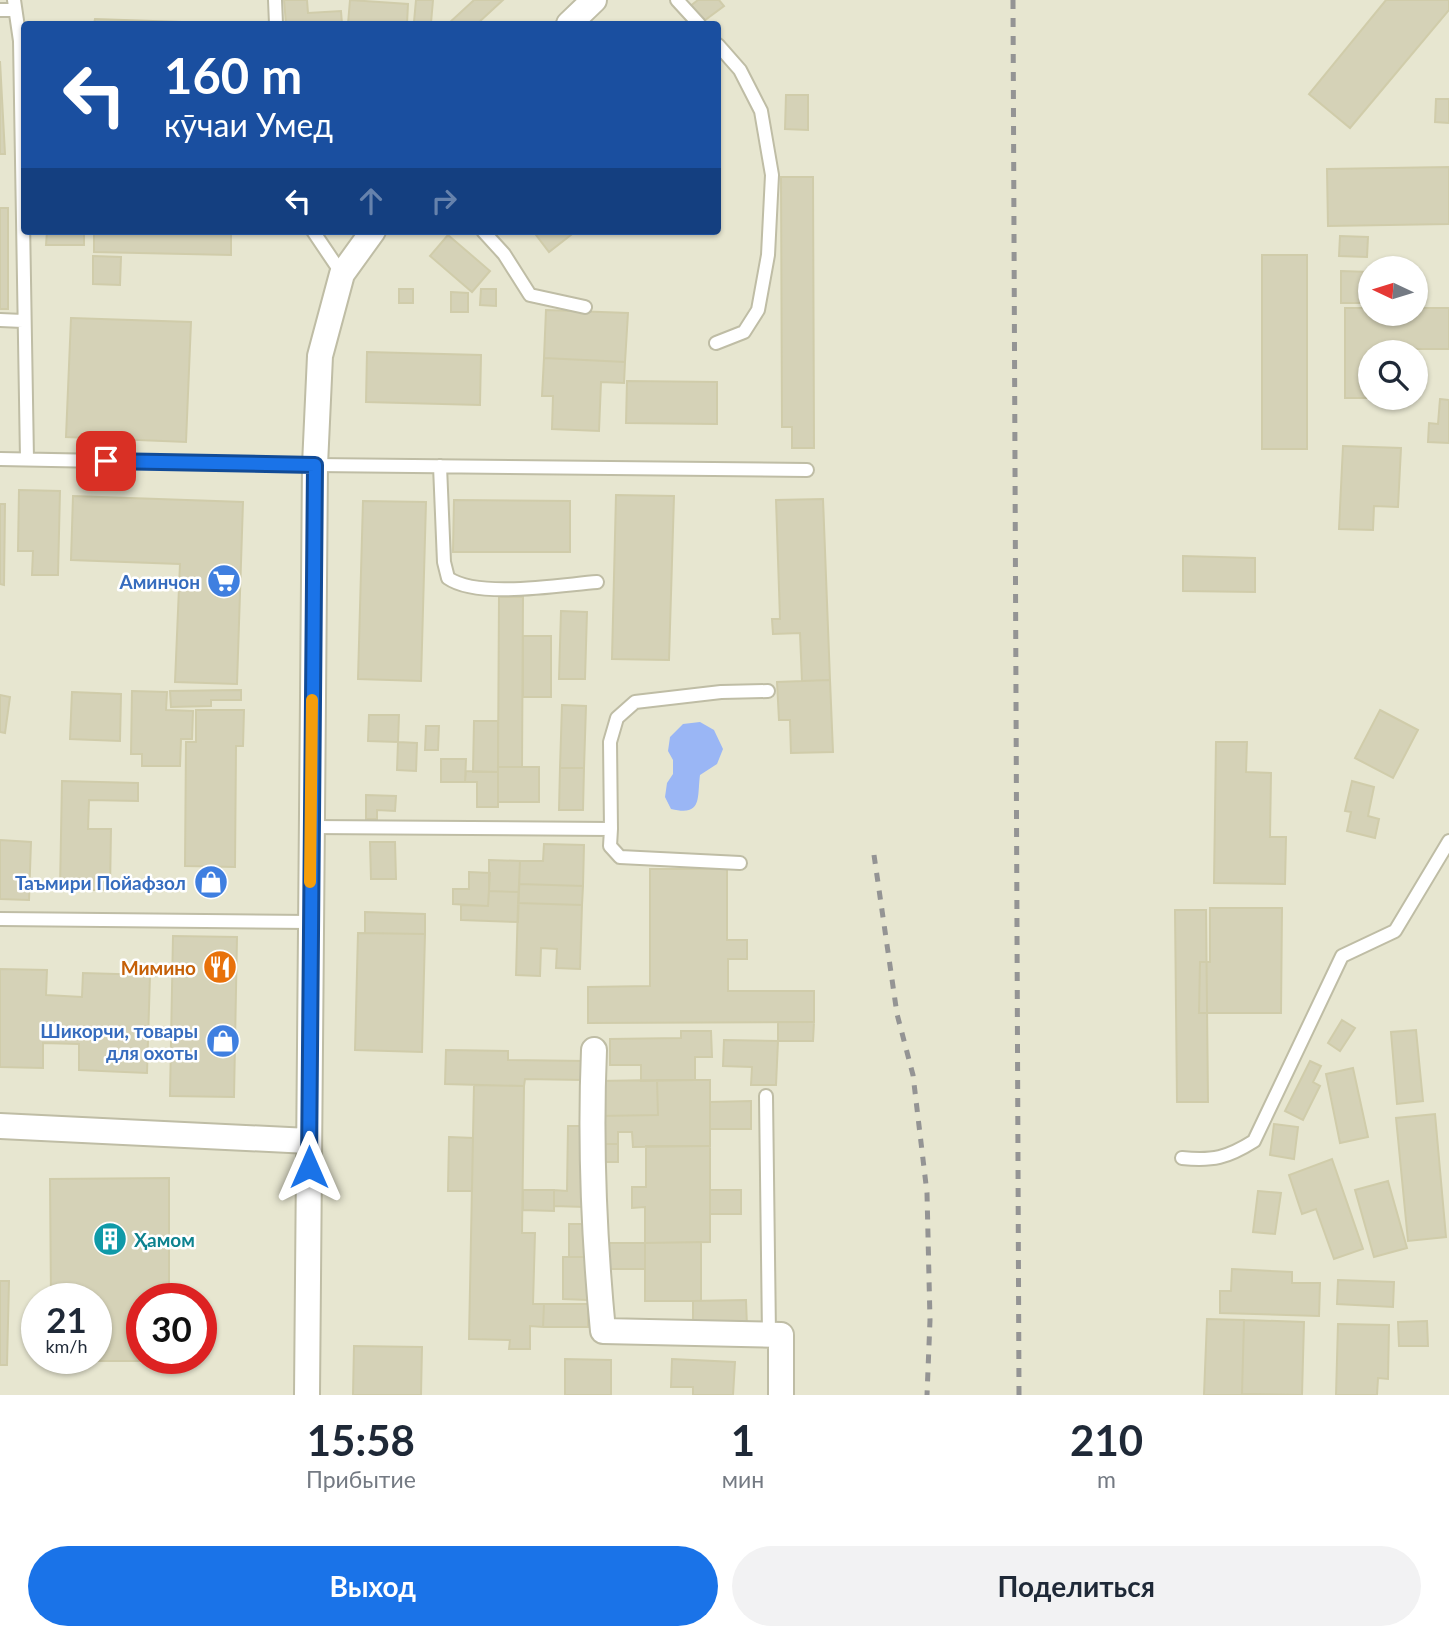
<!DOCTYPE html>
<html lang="ru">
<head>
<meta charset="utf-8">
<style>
	:root { --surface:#fff; --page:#f2f2f3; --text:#1f2937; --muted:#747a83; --accent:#1a73e8 }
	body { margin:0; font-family:Lato,sans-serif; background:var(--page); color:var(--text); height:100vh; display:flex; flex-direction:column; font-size:26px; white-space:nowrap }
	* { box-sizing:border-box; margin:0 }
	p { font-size:23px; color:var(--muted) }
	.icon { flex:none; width:38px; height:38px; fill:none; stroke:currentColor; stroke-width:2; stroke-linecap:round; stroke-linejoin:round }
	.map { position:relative; height:1395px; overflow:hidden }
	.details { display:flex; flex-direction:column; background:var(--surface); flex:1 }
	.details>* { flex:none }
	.guide { position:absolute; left:21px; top:21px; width:700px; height:214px; border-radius:7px; box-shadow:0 2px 5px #0004; background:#1a4fa0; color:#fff; overflow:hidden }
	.needle { width:46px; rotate:274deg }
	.controls { position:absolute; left:1358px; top:256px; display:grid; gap:14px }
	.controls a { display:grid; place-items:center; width:70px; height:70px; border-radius:50%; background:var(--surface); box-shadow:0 2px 5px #0004; font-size:35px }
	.speed { position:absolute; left:21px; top:1283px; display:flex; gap:14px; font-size:35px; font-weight:700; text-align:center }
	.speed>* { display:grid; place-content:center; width:91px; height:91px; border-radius:50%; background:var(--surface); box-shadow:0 2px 5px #0004; line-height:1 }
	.speed small { font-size:18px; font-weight:400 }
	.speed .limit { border:10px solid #d22; background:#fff; color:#111 }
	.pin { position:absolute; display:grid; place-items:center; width:60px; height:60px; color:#fff; margin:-30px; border-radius:14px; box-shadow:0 4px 10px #0006 }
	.me { position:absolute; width:77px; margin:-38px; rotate:0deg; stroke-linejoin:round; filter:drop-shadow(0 0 5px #0008) }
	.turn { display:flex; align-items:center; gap:24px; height:147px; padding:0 28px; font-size:32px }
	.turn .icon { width:91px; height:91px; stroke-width:2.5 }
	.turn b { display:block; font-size:49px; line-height:60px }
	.lanes { display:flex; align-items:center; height:66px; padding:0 28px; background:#0003; justify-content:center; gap:35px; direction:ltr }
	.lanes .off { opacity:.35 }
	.eta { display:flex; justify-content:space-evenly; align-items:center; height:119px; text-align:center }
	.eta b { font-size:42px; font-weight:700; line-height:49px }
	.cta { display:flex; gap:14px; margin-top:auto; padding:14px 28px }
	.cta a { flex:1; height:80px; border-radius:42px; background:var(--accent); color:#fff; font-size:28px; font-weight:700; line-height:80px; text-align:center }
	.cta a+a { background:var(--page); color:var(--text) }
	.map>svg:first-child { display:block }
	.residential { fill:#e7e6d0; fill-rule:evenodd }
	.water { fill:#9ab6f5 }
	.building { fill:#d5d2b7; stroke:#d0ccaa; stroke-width:2 }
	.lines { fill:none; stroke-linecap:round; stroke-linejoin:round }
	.service-casing { stroke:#bfbda5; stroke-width:16 }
	.minor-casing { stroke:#bfbda5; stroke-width:28 }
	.service { stroke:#fff; stroke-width:12 }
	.minor { stroke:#fff; stroke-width:24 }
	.rail { stroke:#949494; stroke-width:5; stroke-dasharray:9 9; stroke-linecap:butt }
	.route-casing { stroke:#114b97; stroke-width:18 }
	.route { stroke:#1a73e8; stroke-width:12 }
	.slow { stroke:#f59e0b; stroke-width:12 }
	.labels { text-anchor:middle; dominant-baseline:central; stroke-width:5; stroke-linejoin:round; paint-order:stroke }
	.shop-label { font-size:19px; font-weight:bold; fill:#366cbe; stroke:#fff; text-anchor:end }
	.food-label { font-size:19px; font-weight:bold; fill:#c56008; stroke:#fff; text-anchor:end }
	.culture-label { font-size:19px; font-weight:bold; fill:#0d838f; stroke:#fff; text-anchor:start }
</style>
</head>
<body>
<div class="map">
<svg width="1449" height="1395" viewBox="0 0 1449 1395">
	<rect width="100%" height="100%" fill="#f3f2e3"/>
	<!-- residential -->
	<path class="residential" d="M0 0H1449V1395H0ZM24 24H718V231H24ZM1370 268H1416V313H1370ZM1370 352H1416V397H1370ZM37 1298H96V1358H37ZM142 1298H201V1358H142Z"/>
	<!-- water -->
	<path class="water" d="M700 722 714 730 723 749 717 764 700 775C697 797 703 817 671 809L665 797 667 783 673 774V760L668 751 670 737 683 724Z"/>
	<!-- building -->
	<path class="building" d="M284 0H307L308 13 341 11 342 24H286Z
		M350 0 408 4 407 24H348Z
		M416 0H433L431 23 414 22Z
		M474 0H503L477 24H448Z
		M698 0H719L724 6 701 23 689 7Z
		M1386 0H1449V10L1350 128 1309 94Z
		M95 19 181 22V24H94Z
		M0 61 5 154H0Z
		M786 95H808V130L785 129Z
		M1436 99H1449V123L1435 122Z
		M1449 167V224L1328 226 1327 169Z
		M781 177H813L814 448H792V427H782Z
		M0 208H8V309H0Z
		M47 231H84V245H46Z
		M94 231H231V255L94 252Z
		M533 231H576L549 252Z
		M448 235 490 271 472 292 430 256Z
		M1340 236 1368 237 1367 257 1339 256Z
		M1262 255H1307V449H1262Z
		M93 256 121 257 120 285 93 284Z
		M1341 271 1370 272V303H1341Z
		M399 289H413V303H399Z
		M481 289H496V306L480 305Z
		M451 292 468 293V312H451Z
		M1345 308H1370V313H1416V308H1449V349H1373L1370 352V397L1373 398H1345Z
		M546 310 628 313 625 362 544 358Z
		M71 318 191 322 186 442 66 437Z
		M367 352 481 355 480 405 366 402Z
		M544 358 625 362 624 383 601 382 599 431 552 429 553 396H542Z
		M627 381 717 382V424L626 423Z
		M1440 399 1449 400V443L1428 442 1429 423 1438 424Z
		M1343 446 1401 448 1398 507 1374 506 1373 530 1339 529Z
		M19 490 60 491 58 575H32L33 551H18Z
		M616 495 674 496 669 660 612 659Z
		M73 496 243 502 237 684 175 682 180 564 71 560Z
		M823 499 830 680 802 681 800 633 773 634 772 619H780L776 500Z
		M454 500 570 501V552H453Z
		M363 501 426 502 421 681 358 679Z
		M0 504H5L4 585 0 584Z
		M1183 556 1255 558V592L1183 591Z
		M499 597H523L522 767H498Z
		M561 611 587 612 585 679H559Z
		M523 636H551V697H523Z
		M830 680 833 752 791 753 790 720H779L777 682Z
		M241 690V700H211V706L171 707 170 691Z
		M132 691 167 692 166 710 193 711 192 739H181L180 766H142V754H131Z
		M72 692 121 694 120 741 70 739Z
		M0 695 10 697 5 733 0 732Z
		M562 705 586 706 584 768H560Z
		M196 710H244L243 746H236L235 867 185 866 186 742H196Z
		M1380 710 1418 730 1393 778 1355 758Z
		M369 715H399L398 742 368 741Z
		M474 721H498V772H473Z
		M426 726H439L438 750H425Z
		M398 742 417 743 416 771 397 770Z
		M1216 742H1247L1246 772 1271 773 1270 837H1286L1285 884 1214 883Z
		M441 759H466L465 782H441Z
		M498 767H539V802H498Z
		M560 768H584L583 810H559Z
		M466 771 498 772V807H477V782H465Z
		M62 781 138 783V801L89 800 88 829H111L110 890H60Z
		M1352 781 1374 787 1368 816 1379 819 1375 838 1347 831 1351 812 1345 811Z
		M366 795 396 796 395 811 377 810V819H366Z
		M0 840 31 842 29 900 0 899Z
		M370 842H395L396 879H371Z
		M544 844 584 845 583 886 519 884 520 861H543Z
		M489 860 520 861 519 892 489 891Z
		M650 869H727V940H747V959H728V991H814V1022L588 1023V987L650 986Z
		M469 872 490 873 488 906 453 904V889H469Z
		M519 884 583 886 582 905 518 903Z
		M489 891 519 892 518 922 461 920V905L488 906Z
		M518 903 582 905 580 969 556 968 557 949 541 948 540 976 516 975Z
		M1210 908H1282L1281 1013H1199L1200 962H1210Z
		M1175 910H1206L1208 1102H1177Z
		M365 912 425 914V934L365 933Z
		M358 933 425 934 422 1052 355 1050Z
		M173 936 237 937 234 1097 170 1096Z
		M0 969 47 970 46 995 82 997 83 973 150 975 147 1073 79 1070V1044L43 1043V1068L0 1067Z
		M1342 1020 1355 1028 1340 1051 1328 1043Z
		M778 1022H814L813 1041H778Z
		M1416 1030 1423 1101 1397 1104 1391 1032Z
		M681 1031H711L712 1057H695V1080L641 1081V1065H610V1039L681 1038Z
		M724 1040 778 1041 776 1085H751L752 1067 723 1066Z
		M446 1050 508 1051V1060L585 1061 584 1080 525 1079 524 1086 445 1084Z
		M1310 1061 1321 1066 1313 1082 1320 1086 1303 1120 1285 1111Z
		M1353 1068 1368 1137 1340 1143 1326 1074Z
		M657 1080 658 1115 598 1116V1081Z
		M657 1080H710V1146L633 1147 632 1132H618V1144H598V1116L658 1115Z
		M474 1085 524 1086 522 1233H535L533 1304H544L543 1327 530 1326V1349H509L510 1340 469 1339Z
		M751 1101V1129H710V1102Z
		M1435 1114 1446 1237 1408 1241 1396 1118Z
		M1274 1124 1298 1127 1294 1159 1270 1155Z
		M568 1126H586L585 1207 554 1206V1190L567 1191Z
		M449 1137 473 1138 472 1191H448Z
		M598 1144H618V1162H598Z
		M646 1146H710V1242L645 1243V1207L632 1208V1187H646Z
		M1332 1159 1363 1249 1334 1259 1316 1209 1302 1214 1289 1175Z
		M169 1178V1298H142V1358H170V1361H51V1358H96V1298H51L50 1179Z
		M1388 1181 1407 1248 1374 1257 1355 1190Z
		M523 1190H554V1211L523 1210Z
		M710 1190H741V1214H710Z
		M1258 1191 1281 1193 1275 1234 1253 1232Z
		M569 1224H589V1257H569Z
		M701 1242V1301H645V1243Z
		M603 1243H645V1269H604Z
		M563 1257H589L588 1300 563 1299Z
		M1232 1269 1292 1272V1283H1320L1319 1316 1220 1313V1291H1231Z
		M1338 1280 1394 1282 1393 1307 1337 1304Z
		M0 1281H9L7 1365H0Z
		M746 1300 747 1327H693V1301Z
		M544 1304H588V1327H543Z
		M1207 1319 1244 1320 1242 1394 1271 1395H1204Z
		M1244 1320 1304 1322 1302 1395 1242 1394Z
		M1427 1321 1428 1346H1399L1398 1322Z
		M1338 1324 1389 1325 1388 1379 1378 1378 1377 1395H1336Z
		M354 1346 422 1347 421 1395H353Z
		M565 1359 611 1360V1395H565Z
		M672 1359 735 1362 733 1395H693V1387H671Z"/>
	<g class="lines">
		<!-- service casing -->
		<g class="service-casing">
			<path id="service" d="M14 0 20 41 27 459
				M275 0 276 24
				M677 0 699 24
				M0 10H15
				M313 231 342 274
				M483 231 504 254 530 295 585 307
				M0 320 23 321
				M716 343 744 332 758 310 768 255 772 175 761 111 740 70 718 45
				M0 459 315 465 807 470
				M440 466 444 562 448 578C478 599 559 585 597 582
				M311 827 611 829 610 742 617 718 635 702 721 692 768 691
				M611 829 610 846 620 857 740 863
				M0 919 310 922
				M766 1096 769 1335
				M1182 1158C1213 1161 1227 1158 1254 1141L1342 956 1395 931 1449 841"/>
		</g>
		<!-- minor casing -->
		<g class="minor-casing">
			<path id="minor" d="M569 24 594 0
				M594 1050C590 1144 594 1238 603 1331L781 1335V1395
				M0 1126 309 1141
				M307 1395 315 465 320 356 342 274 373 231"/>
		</g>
		<!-- service -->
		<use href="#service" class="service"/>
		<!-- minor -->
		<use href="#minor" class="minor"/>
		<!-- rail -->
		<path class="rail" d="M1013 0 1019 1395
			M874 855 897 1014 913 1075 927 1193 930 1320 927 1395"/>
	</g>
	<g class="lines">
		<!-- route casing -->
		<g class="route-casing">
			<path id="route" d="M106 461 315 465 309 1167"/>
		</g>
		<!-- route -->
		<use href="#route" class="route"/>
		<!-- slow -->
		<path class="slow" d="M310 882 312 700"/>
	</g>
	<!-- icons -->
	<defs>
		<g id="supermarket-disc" transform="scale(1.75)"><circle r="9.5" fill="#3f7fe0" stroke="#fff"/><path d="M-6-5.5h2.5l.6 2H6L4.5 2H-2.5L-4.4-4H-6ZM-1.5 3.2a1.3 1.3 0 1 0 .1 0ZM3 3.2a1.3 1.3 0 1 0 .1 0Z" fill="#fff"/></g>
		<g id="shop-disc" transform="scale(1.75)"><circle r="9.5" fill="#3f7fe0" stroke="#fff"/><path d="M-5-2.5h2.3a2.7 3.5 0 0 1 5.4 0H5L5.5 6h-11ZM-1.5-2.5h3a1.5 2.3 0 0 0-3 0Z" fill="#fff"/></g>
		<g id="restaurant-disc" transform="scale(1.75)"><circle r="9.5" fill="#e8710a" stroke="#fff"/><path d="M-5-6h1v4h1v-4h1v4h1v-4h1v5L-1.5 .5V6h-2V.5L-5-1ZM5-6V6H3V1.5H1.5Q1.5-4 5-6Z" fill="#fff"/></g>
		<g id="building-disc" transform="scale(1.75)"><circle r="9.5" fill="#0f9aa8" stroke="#fff"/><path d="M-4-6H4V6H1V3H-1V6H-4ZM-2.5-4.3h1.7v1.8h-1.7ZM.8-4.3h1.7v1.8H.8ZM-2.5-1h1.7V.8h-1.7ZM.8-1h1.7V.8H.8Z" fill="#fff"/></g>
	</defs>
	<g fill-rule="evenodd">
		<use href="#supermarket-disc" x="224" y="581"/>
		<use href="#shop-disc" x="211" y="882"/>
		<use href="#restaurant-disc" x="220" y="967"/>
		<use href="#shop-disc" x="223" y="1041"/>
		<use href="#building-disc" x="110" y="1239"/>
	</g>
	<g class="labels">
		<!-- shop labels -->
		<g class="shop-label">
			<text x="200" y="581">Аминчон</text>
			<text x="186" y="882">Таъмири Пойафзол</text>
			<text x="198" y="1030">Шикорчи, товары<tspan x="198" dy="22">для охоты</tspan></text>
		</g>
		<!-- food labels -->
		<g class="food-label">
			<text x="196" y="967">Мимино</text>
		</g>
		<!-- culture labels -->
		<g class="culture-label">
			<text x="134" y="1239">Ҳамом</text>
		</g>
	</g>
</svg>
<div class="controls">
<a><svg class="needle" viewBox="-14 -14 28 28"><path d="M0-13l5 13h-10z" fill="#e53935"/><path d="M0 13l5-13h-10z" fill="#747a83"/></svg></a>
<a><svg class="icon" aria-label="search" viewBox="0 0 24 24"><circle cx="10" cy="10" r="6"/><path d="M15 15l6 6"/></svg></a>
</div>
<div class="speed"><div>21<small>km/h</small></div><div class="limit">30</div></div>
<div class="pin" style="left:106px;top:461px;background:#d93025"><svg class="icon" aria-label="arrive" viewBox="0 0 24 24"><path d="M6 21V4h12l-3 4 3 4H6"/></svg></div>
<svg class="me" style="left:309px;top:1167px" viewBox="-20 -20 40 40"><path d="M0-17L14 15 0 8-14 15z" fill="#1a73e8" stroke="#fff" stroke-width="4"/></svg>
<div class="guide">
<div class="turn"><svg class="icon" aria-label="left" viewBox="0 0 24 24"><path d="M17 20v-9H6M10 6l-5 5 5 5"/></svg><div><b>160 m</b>кӯчаи Умед</div></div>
<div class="lanes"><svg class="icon" aria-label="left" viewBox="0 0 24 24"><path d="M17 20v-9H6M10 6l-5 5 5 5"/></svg><svg class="icon off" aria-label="ahead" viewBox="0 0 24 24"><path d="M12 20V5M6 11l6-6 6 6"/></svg><svg class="icon off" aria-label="right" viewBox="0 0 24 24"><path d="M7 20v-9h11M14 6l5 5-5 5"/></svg></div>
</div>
</div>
<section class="details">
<div class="eta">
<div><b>15:58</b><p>Прибытие</p></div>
<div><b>1</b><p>мин</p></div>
<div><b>210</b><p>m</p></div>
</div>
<div class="cta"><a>Выход</a><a>Поделиться</a></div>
</section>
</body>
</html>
